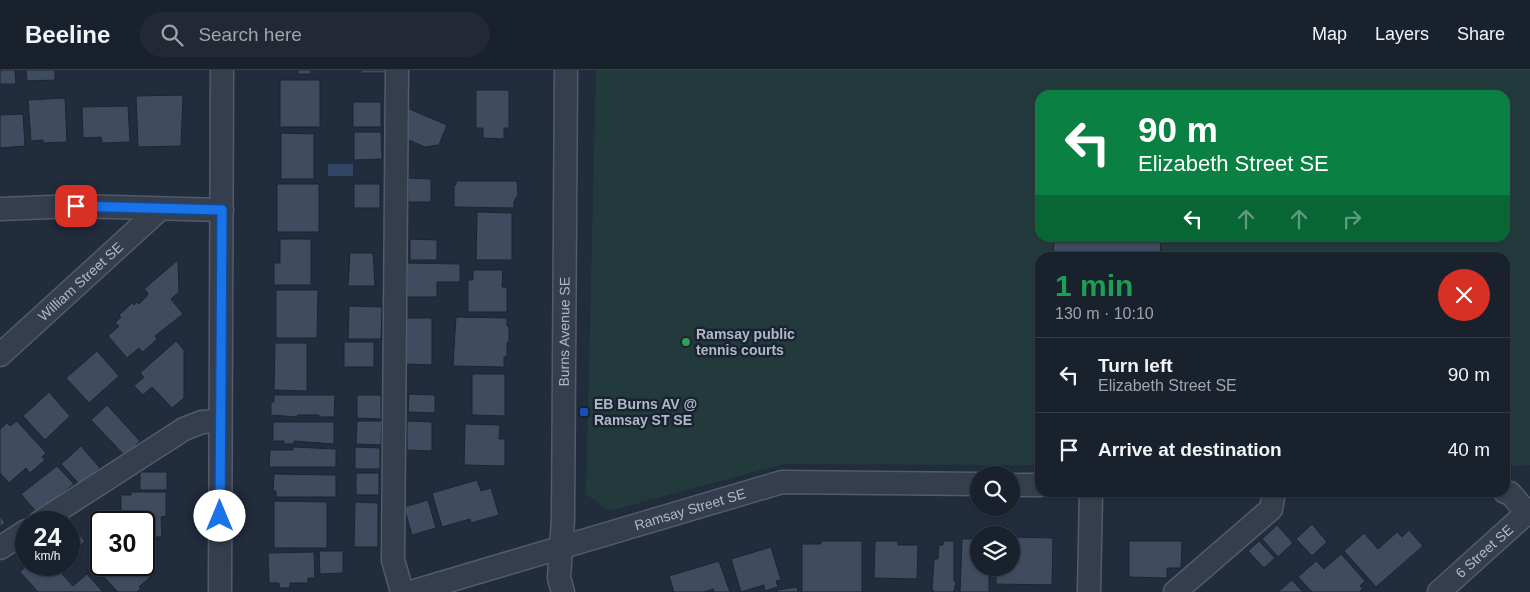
<!DOCTYPE html>
<html lang="en">
<head>
<meta charset="utf-8">
<style>
	:root { --surface:#19212d; --page:#222935; --text:#f1f3f6; --muted:#9fa3aa; --line:#373e49 }
	body { margin:0; font-family:Helvetica,sans-serif; background:var(--page); color:var(--text); height:100vh; display:flex; flex-direction:column; font-size:19px; white-space:nowrap }
	* { box-sizing:border-box; margin:0 }
	p { font-size:16px; color:var(--muted) }
	.icon { flex:none; width:28px; height:28px; fill:none; stroke:currentColor; stroke-width:2; stroke-linecap:round; stroke-linejoin:round }
	.map { position:relative; flex:1; overflow:hidden }
	.details { position:absolute; left:1035px; top:182px; width:475px; height:245px; display:flex; flex-direction:column; background:var(--surface); border-radius:15px; box-shadow:0 1px 4px #0004,0 0 0 1px var(--line) }
	.details>* { flex:none }
	.hud { position:absolute; left:1035px; top:20px; width:475px; height:152px; border-radius:15px; box-shadow:0 1px 4px #0004,0 0 0 1px var(--line); background:#0b8043; color:#fff; overflow:hidden }
	.buttons { position:absolute; left:970px; top:396px; display:grid; gap:10px }
	.buttons a { display:grid; place-items:center; width:50px; height:50px; border-radius:50%; background:var(--surface); box-shadow:0 1px 4px #0004,0 0 0 1px var(--line); font-size:25px }
	.speed { position:absolute; left:15px; top:441px; display:flex; gap:10px; font-size:25px; font-weight:700; text-align:center }
	.speed>* { display:grid; place-content:center; width:65px; height:65px; border-radius:50%; background:var(--surface); box-shadow:0 1px 4px #0004,0 0 0 1px var(--line); line-height:1 }
	.speed small { font-size:12px; font-weight:400 }
	.speed .limit { border:2px solid #111; border-radius:8px; background:#fff; color:#111 }
	.pin { position:absolute; display:grid; place-items:center; width:42px; height:42px; color:#fff; margin:-21px; border-radius:10px; box-shadow:0 2px 8px #0006 }
	.me { position:absolute; width:55px; margin:-28px; rotate:0deg; stroke-linejoin:round; filter:drop-shadow(0 0 4px #0008) }
	.turn { display:flex; align-items:center; gap:18px; height:105px; padding:0 20px; font-size:22px }
	.turn .icon { width:65px; height:65px; stroke-width:2.5 }
	.turn b { display:block; font-size:35px; line-height:42px }
	.lanes { display:flex; align-items:center; height:48px; padding:0 20px; background:#0003; justify-content:center; gap:25px; direction:ltr }
	.lanes .off { opacity:.35 }
	.round { display:grid; place-items:center; flex:none; width:52px; height:52px; border-radius:26px; background:var(--page) }
	.headline { display:flex; align-items:center; justify-content:space-between; height:85px; padding:0 20px }
	h1 { font-size:30px; font-weight:600; line-height:38px; color:#1e9e55 }
	ul { padding:0; list-style:none }
	li { display:flex; align-items:center; gap:15px; height:75px; padding:0 20px; border-top:1px solid var(--line) }
	li div { flex:1 }
	li b { display:block; font-size:19px }
	li em { font-style:normal }
	header { display:flex; align-items:center; gap:30px; box-sizing:border-box; height:70px; padding:0 25px; background:var(--surface); border-bottom:1px solid var(--line) }
	header strong { font-size:24px }
	nav { display:flex; gap:28px; margin-inline-start:auto; font-size:18px }
	.search { width:350px; height:45px; background:var(--page); display:flex; align-items:center; gap:12px; box-sizing:border-box; padding:0 18px; border-radius:28px; color:var(--muted); font-size:19px }
	.map>svg:first-child { display:block }
	.green { fill:#233a3d; fill-rule:evenodd }
	.water { fill:#314463 }
	.building { fill:#3f4b5f; stroke:#1c2533 }
	.lines { fill:none; stroke-linecap:round; stroke-linejoin:round }
	.minor-casing { stroke:#535b6a; stroke-width:25 }
	.minor { stroke:#353e4c; stroke-width:22 }
	.route-casing { stroke:#114b97; stroke-width:12 }
	.route { stroke:#1a73e8; stroke-width:9 }
	.leisure-dot { fill:#2e9e5b; stroke:#1a2331; stroke-width:2 }
	.transit-dot { fill:#1a4fb4; stroke:#1a2331; stroke-width:2 }
	.labels { text-anchor:middle; dominant-baseline:central; stroke-width:5; stroke-linejoin:round; paint-order:stroke }
	.street-label { font-size:14px; fill:#b0b8c8; stroke:#1a2331 }
	.poi-label { font-size:14px; font-weight:bold; fill:#b0b8c8; stroke:#1a2331; text-anchor:start }
</style>
</head>
<body>
<header>
<strong>Beeline</strong>
<div class="search"><svg class="icon" aria-label="search" viewBox="0 0 24 24"><circle cx="10" cy="10" r="6"/><path d="M15 15l6 6"/></svg>Search here</div>
<nav><a>Map</a><a>Layers</a><a>Share</a></nav>
</header>
<div class="map">
<svg width="1530" height="522" viewBox="0 0 1530 522">
	<rect width="100%" height="100%" fill="#212c3c"/>
	<!-- green -->
	<path class="green" d="M596 0H1530V395L1505 397V188H1040V395L784 394 609 441 586 424ZM1040 25H1505V168H1040Z"/>
	<!-- water -->
	<path class="water" d="M328 94H353V106H328Z"/>
	<!-- building -->
	<path class="building" d="M0 0H15L16 14H0Z
		M26 0H55V10L27 11Z
		M298 0H311V4H298Z
		M361 0H385V3H361Z
		M280 10H320V57H280Z
		M476 20H509V58H504V69L483 68V58H476Z
		M183 25 181 76 138 77 136 26Z
		M65 28 67 72 43 73V70L31 71 28 30Z
		M353 32H381V57H353Z
		M128 36 130 72 102 73 101 67 83 68 82 37Z
		M407 38 447 55 439 75 425 77 406 69Z
		M23 44 25 76 0 78V45Z
		M354 62H381L382 89 354 90Z
		M281 63 314 64V109H281Z
		M408 108 431 109V132H408Z
		M456 111H517L518 125 514 131V138L454 137V115H456Z
		M277 114H319V162H277Z
		M354 114H380V138H354Z
		M477 142 512 143V190H476Z
		M1054 168H1161L1160 188H1053Z
		M280 169H311V215H274V193H280Z
		M410 169 437 170V190H410Z
		M350 183H373L375 216H348Z
		M178 190 179 222 171 229 183 244 155 266 157 269 143 282 139 278 127 288 108 266 119 256 115 253 121 247 119 245 132 233 134 235 137 232 139 234 147 226 148 223 144 219Z
		M407 193 460 194V212H437V227H407Z
		M473 200H503L502 217H507V242H468V210H473Z
		M276 220H318L317 268H276Z
		M349 236 382 237 381 269H348Z
		M456 247 507 248V256H509V272L507 273V287H504V297L453 296Z
		M406 248H432V295L406 294Z
		M176 271 184 280V328L172 338 152 317 143 325 134 316 144 307 140 303Z
		M344 272H374V297H344Z
		M275 273H307V321L274 320Z
		M97 281 119 306 89 333 66 308Z
		M472 304H505V346L472 345Z
		M49 322 70 346 45 370 23 346Z
		M409 324 435 325V343L408 342Z
		M274 325H335L334 347H319V345H297L298 347 271 345V332H274Z
		M357 325H381V349L357 348Z
		M107 335 140 371 125 386 91 350Z
		M17 351 46 383 42 387 45 390 30 403 26 398 9 413 0 403V359L7 353 10 356Z
		M357 351H382L381 375 356 374Z
		M407 351 432 352V381L407 380Z
		M273 352H334V374L294 371V374H284V371H273Z
		M465 354 500 355 499 369H505V396L464 395Z
		M81 376 100 398 80 415 61 394Z
		M293 377 336 379V397H269L270 380H293Z
		M355 377 380 378V399H355Z
		M57 396 74 414 37 443 21 424Z
		M140 402H167V420H140Z
		M356 403H379V425H356Z
		M274 404 336 405V427H276V421H273Z
		M477 410 481 421 491 418 499 445 471 453 470 449 442 457 432 423Z
		M131 422H166V446L161 447 162 467H144V452H131V445H121V425H131Z
		M428 430 436 458 412 465 404 437Z
		M274 431 327 432V478H274Z
		M355 432 378 433V477H354Z
		M0 446 5 453 0 457Z
		M68 451 85 471 72 483 69 479Z
		M1312 454 1327 472 1312 486 1296 469Z
		M1277 455 1293 473 1278 487 1262 469Z
		M1409 460 1423 476 1376 517 1344 481 1364 463 1378 479 1397 462 1402 467Z
		M1011 467 1053 468 1052 515 996 514V498H1011Z
		M962 469H979V498H989V522H960Z
		M821 471H862V522H802V474H821Z
		M875 471H898V475H918L917 509 874 508Z
		M943 471H954V511H956L954 522H934L932 519 934 489H938L939 475H943Z
		M1129 471H1182L1181 498H1167V508L1129 507Z
		M1259 471 1275 488 1264 498 1248 481Z
		M771 477 781 510 776 511 778 517 765 521 764 515 741 522 731 489Z
		M319 481H343V503L320 504Z
		M314 482 315 508H308V513H290V518H279V513H269L268 483Z
		M1341 484 1365 511 1360 516 1363 519 1359 522H1312L1298 507 1316 491 1324 499Z
		M719 491 730 522H714L713 519 704 522H674L669 506Z
		M27 495H54L73 516 87 504 103 522H38L20 502Z
		M113 495H141L151 506 139 517 141 518 137 522H118L102 505Z
		M1292 510 1303 522H1278Z
		M797 517 798 522H777V520Z"/>
	<g class="lines">
		<!-- minor casing -->
		<g class="minor-casing">
			<g id="minor">
				<path d="M397 0 393 490 402 522"/>
				<path d="M0 139 76 136 222 140"/>
				<path id="s1" d="M0 285 160 139"/>
				<path d="M1011 415H1040"/>
				<path d="M1505 422 1510 423 1527 443"/>
				<path d="M40 452 184 359 202 352 219 351"/>
				<path d="M0 478 26 461"/>
				<path d="M220 522 222 0"/>
				<path id="s2" d="M411 522 782 412 979 414"/>
				<path id="s3" d="M563 522 559 508 563 449 566 0"/>
				<path d="M1089 522 1091 422"/>
				<path d="M1175 522 1271 439 1274 422"/>
				<path id="s4" d="M1439 522 1530 440"/>
			</g>
		</g>
		<!-- minor -->
		<use href="#minor" class="minor"/>
	</g>
	<g class="lines">
		<!-- route casing -->
		<g class="route-casing">
			<path id="route" d="M76 136 222 140 220 446"/>
		</g>
		<!-- route -->
		<use href="#route" class="route"/>
	</g>
	<!-- markers -->
	<circle class="leisure-dot" cx="686" cy="272" r="5"/>
	<rect class="transit-dot" x="579" y="337" width="10" height="10" rx="2.5"/>
	<g class="labels">
		<!-- street labels -->
		<g class="street-label">
			<text stroke="none"><textPath href="#s1" startOffset="109">William Street SE</textPath></text>
			<text stroke="none"><textPath href="#s3" startOffset="261">Burns Avenue SE</textPath></text>
			<text stroke="none"><textPath href="#s2" startOffset="291">Ramsay Street SE</textPath></text>
			<text stroke="none"><textPath href="#s4" startOffset="61">6 Street SE</textPath></text>
		</g>
		<!-- poi labels -->
		<g class="poi-label">
			<text x="696" y="264">Ramsay public<tspan x="696" dy="16">tennis courts</tspan></text>
			<text x="594" y="334">EB Burns AV @<tspan x="594" dy="16">Ramsay ST SE</tspan></text>
		</g>
	</g>
</svg>
<div class="buttons">
<a><svg class="icon" aria-label="search" viewBox="0 0 24 24"><circle cx="10" cy="10" r="6"/><path d="M15 15l6 6"/></svg></a>
<a><svg class="icon" aria-label="layers" viewBox="0 0 24 24"><path d="M12 4l9 5-9 5-9-5zM3 14l9 5 9-5"/></svg></a>
</div>
<div class="speed"><div>24<small>km/h</small></div><div class="limit">30</div></div>
<div class="pin" style="left:76px;top:136px;background:#d93025"><svg class="icon" aria-label="arrive" viewBox="0 0 24 24"><path d="M6 21V4h12l-3 4 3 4H6"/></svg></div>
<svg class="me" style="left:220px;top:446px" viewBox="-20 -20 40 40"><circle r="19" fill="#fff"/><path d="M0-13L10 11 0 6-10 11z" fill="#1a73e8"/></svg>
<div class="hud">
<div class="turn"><svg class="icon" aria-label="left" viewBox="0 0 24 24"><path d="M17 20v-9H6M10 6l-5 5 5 5"/></svg><div><b>90 m</b>Elizabeth Street SE</div></div>
<div class="lanes"><svg class="icon" aria-label="left" viewBox="0 0 24 24"><path d="M17 20v-9H6M10 6l-5 5 5 5"/></svg><svg class="icon off" aria-label="ahead" viewBox="0 0 24 24"><path d="M12 20V5M6 11l6-6 6 6"/></svg><svg class="icon off" aria-label="ahead" viewBox="0 0 24 24"><path d="M12 20V5M6 11l6-6 6 6"/></svg><svg class="icon off" aria-label="right" viewBox="0 0 24 24"><path d="M7 20v-9h11M14 6l5 5-5 5"/></svg></div>
</div>
<section class="details">
<div class="headline"><div><h1>1 min</h1><p>130 m · 10:10</p></div><a class="round" style="background:#d93025;color:#fff"><svg class="icon" aria-label="close" viewBox="0 0 24 24"><path d="M6 6l12 12M18 6L6 18"/></svg></a></div>
<ul>
<li><svg class="icon" aria-label="left" viewBox="0 0 24 24"><path d="M17 20v-9H6M10 6l-5 5 5 5"/></svg><div><b>Turn left</b><p>Elizabeth Street SE</p></div><em>90 m</em></li>
<li><svg class="icon" aria-label="arrive" viewBox="0 0 24 24"><path d="M6 21V4h12l-3 4 3 4H6"/></svg><div><b>Arrive at destination</b></div><em>40 m</em></li>
</ul>
</section>
</div>
</body>
</html>
